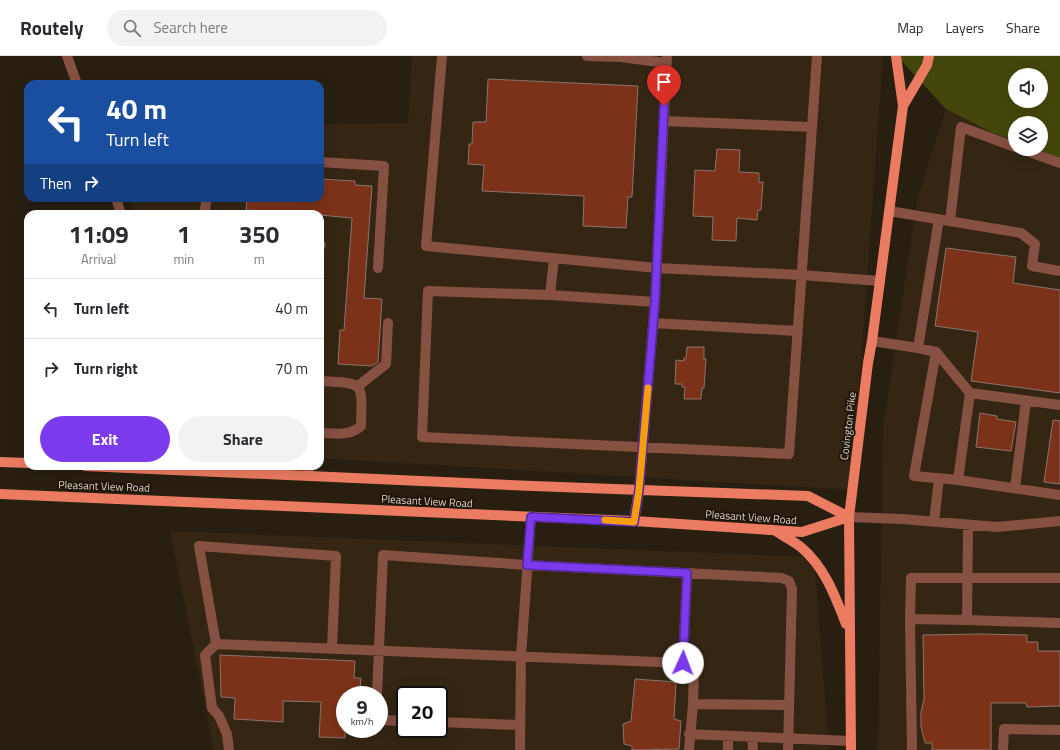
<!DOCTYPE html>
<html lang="en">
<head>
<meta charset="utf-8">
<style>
	:root { --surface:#fff; --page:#f2f2f3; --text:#2b2b33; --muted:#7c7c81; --line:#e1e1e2; --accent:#7c3aed }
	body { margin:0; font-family:"Titillium Web",sans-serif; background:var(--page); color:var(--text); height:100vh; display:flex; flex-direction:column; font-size:15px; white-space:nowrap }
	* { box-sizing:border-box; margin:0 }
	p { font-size:13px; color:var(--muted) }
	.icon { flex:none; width:22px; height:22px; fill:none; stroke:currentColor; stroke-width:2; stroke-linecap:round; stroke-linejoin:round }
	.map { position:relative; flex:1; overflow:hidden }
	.details { position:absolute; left:24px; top:154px; width:300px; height:260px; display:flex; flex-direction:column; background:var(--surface); border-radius:12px; box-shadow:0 4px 16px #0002 }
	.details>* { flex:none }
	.top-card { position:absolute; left:24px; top:24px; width:300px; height:122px; border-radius:12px; box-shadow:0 4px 16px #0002; background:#1a4fa0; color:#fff; overflow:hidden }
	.tools { position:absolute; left:1008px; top:12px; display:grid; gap:8px }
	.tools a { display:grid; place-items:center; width:40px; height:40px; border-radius:50%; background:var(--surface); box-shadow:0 4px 16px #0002; font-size:20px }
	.speed { position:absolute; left:336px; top:630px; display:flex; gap:8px; font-size:20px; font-weight:700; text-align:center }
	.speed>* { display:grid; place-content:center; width:52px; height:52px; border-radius:50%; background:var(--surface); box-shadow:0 4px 16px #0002; line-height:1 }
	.speed small { font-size:10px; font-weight:400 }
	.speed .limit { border:2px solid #111; border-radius:6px; background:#fff; color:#111 }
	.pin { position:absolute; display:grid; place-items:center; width:34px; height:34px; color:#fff; margin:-41px -17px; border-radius:50% 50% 50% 0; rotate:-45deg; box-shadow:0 0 4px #0007 }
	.pin .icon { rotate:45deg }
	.me { position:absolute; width:44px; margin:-22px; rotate:2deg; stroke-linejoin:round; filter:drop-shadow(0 0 3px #0008) }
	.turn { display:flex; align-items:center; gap:14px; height:84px; padding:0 16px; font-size:18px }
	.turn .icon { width:52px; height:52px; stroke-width:2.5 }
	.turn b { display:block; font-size:28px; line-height:34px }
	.then { display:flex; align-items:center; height:38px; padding:0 16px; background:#0003; gap:8px; font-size:15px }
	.eta { display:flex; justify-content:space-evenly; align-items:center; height:68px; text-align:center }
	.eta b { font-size:24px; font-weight:700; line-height:28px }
	.cta { display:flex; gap:8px; margin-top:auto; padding:8px 16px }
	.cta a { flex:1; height:46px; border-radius:24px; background:var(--accent); color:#fff; font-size:16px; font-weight:700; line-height:46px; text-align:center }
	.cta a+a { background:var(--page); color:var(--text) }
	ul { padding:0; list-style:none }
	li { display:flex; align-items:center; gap:12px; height:60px; padding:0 16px; border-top:1px solid var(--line) }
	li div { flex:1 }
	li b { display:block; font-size:15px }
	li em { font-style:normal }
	header { display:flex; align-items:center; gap:24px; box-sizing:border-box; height:56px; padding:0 20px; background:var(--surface); border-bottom:1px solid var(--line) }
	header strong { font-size:19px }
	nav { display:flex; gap:22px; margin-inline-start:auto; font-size:14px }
	.search { width:280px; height:36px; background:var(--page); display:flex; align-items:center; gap:10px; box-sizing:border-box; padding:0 14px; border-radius:22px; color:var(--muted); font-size:15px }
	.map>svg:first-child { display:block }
	.built { fill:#342613; fill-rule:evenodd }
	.green { fill:#44470b; fill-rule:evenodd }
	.building { fill:#7c3219; stroke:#89756e }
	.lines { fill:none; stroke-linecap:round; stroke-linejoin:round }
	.minor { stroke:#865043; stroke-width:10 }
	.major { stroke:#ec7c61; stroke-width:10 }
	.route-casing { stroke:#51269a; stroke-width:10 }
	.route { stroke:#7c3aed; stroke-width:7 }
	.slow { stroke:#f59e0b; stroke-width:7 }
	.labels { text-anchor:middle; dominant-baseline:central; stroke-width:4; stroke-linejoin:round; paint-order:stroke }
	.street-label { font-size:11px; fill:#dad3cb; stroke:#1f1508 }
</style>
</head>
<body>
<header>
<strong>Routely</strong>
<div class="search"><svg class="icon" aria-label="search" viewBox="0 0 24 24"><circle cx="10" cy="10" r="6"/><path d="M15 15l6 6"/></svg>Search here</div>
<nav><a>Map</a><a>Layers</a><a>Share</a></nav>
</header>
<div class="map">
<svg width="1060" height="694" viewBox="0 0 1060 694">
	<rect width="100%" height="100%" fill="#281f11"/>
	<!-- built -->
	<path class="built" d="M412 0H883L852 434 320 402V158H134L132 142H320V68L408 67Z
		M946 53 991 76 1015 85V93H1036L1060 102V694H878L883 373 917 144Z
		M170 475 814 501 829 694H214ZM345 639H379V673H345ZM405 639H439V673H405Z"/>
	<!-- green -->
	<path class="green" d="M897 0H1060V102L1036 93H1041V67H1015V85L991 76 946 53ZM1015 19H1041V45H1015Z"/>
	<!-- building -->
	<path class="building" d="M488 23 638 30 632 141H628L626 172 583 170 584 140 482 135 484 109 468 108 469 88H472L473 66H486Z
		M717 93 740 94 739 116 759 117V126H763L761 154H758L757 164 737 162 736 185 712 184 713 161 693 160 695 114 715 115Z
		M320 123 355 125V129L372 130 364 242 382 243 378 306 372 310 338 308 340 274H344L352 162 320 159V158L246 154 247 142H320Z
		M946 192 1016 201 1013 227 1060 234V337L971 325 978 276 935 270Z
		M687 291H704V303H706L704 332H702L701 343H684L685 331H682V328H675L676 304 684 305V302H686Z
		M980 357 997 360V363L1016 366 1011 395 976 391Z
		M1053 364 1060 365V428L1044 426Z
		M980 578 1027 579V586H1038V595H1060V650L1027 651 1026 647H991V694H932V687H925L921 671V656L924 643 923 579Z
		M220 599 355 605 354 622H361L360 633 354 634 353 639H345V682L319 681 321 646 283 645V666L234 663 235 642 221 641Z
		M635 623 676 626 674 663 681 665 679 693 632 694V690L624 688 623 668 631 665Z"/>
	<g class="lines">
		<!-- minor -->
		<path class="minor" d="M67 0 77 28
			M442 0 426 190 657 212 801 219 880 225
			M587 0 621 1 666 7
			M667 0 655 246 550 239 428 235 422 381 789 398 817 0
			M664 65 812 71
			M1021 93 1060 107
			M320 106 384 110 378 212
			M116 142 121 158
			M889 155 1021 177 1035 188 1032 210 1060 215
			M204 158 207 142
			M950 165 961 71 1015 91
			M320 189H321
			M550 239 554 202
			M653 267 797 275
			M872 285 918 292 939 163
			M918 292 936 296 914 420 958 424 1060 439
			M936 296 970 337 1060 349
			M320 325C365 328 362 324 361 370 349 381 335 377 320 377
			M358 330 386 308 388 267
			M308 410 309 420
			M958 424 970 337
			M1015 432 1026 345
			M639 434 655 246
			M849 461 902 463 997 471 1060 465
			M934 466 939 422
			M910 563 911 522H1060
			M967 564 1060 567
			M216 588 199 490 336 500 332 592
			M683 607 687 517
			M377 639 383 499 527 509 782 522 789 525 792 533 788 694
			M693 648 788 649
			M379 664 405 665
			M439 666 520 669
			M689 678 851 685
			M752 681 753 694
			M229 694 227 678 219 660 212 652 205 599 216 588 683 607 694 612 693 648 689 694
			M520 694 521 600 531 461
			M728 694V680
			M912 694 910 563 967 564 968 469
			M1003 694 1004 673 1060 674"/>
		<!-- major -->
		<path class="major" d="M903 50 927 9 929 0
			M0 406 28 407
			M85 410 533 430 808 440 849 461
			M0 438 634 465 802 476 849 461
			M634 465 639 434
			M776 475C784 481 794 485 802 492 825 512 835 540 846 568
			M851 694 849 461 868 307 872 285 903 50 896 0"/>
	</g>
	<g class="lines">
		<!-- route casing -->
		<g class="route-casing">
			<path id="route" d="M664 50 655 246 639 434 634 466 531 461 527 509 687 517 683 607"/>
		</g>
		<!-- route -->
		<use href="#route" class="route"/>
		<!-- slow -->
		<path class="slow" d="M605 464 634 466 639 434 648 332"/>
	</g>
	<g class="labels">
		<!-- street labels -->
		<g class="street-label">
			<text transform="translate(848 370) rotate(-83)">Covington Pike</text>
			<text transform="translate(104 430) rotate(2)">Pleasant View Road</text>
			<text transform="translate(427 445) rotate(3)">Pleasant View Road</text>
			<text transform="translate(751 461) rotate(4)">Pleasant View Road</text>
		</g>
	</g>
</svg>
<div class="tools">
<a><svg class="icon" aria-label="sound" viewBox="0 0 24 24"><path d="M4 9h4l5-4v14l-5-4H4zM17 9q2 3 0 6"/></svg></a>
<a><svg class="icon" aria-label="layers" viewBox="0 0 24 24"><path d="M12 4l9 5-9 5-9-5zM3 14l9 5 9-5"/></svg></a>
</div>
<div class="speed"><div>9<small>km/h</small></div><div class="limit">20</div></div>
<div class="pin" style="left:664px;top:50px;background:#d93025"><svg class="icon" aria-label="arrive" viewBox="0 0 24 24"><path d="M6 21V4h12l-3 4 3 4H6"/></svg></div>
<svg class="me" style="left:683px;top:607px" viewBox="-20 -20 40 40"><circle r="19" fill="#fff"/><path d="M0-13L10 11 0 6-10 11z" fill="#7c3aed"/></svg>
<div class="top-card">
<div class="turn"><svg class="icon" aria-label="left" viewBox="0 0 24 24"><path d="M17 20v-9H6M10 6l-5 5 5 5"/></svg><div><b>40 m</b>Turn left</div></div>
<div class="then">Then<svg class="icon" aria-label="right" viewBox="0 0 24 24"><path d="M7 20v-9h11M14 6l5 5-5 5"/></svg></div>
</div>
<section class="details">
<div class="eta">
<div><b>11:09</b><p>Arrival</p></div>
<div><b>1</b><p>min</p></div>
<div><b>350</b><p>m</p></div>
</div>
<ul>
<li><svg class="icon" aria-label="left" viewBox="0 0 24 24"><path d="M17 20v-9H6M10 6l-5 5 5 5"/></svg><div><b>Turn left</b></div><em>40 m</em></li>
<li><svg class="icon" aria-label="right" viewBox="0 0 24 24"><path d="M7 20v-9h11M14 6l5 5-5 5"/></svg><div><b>Turn right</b></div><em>70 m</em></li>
</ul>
<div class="cta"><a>Exit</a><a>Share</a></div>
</section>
</div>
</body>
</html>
